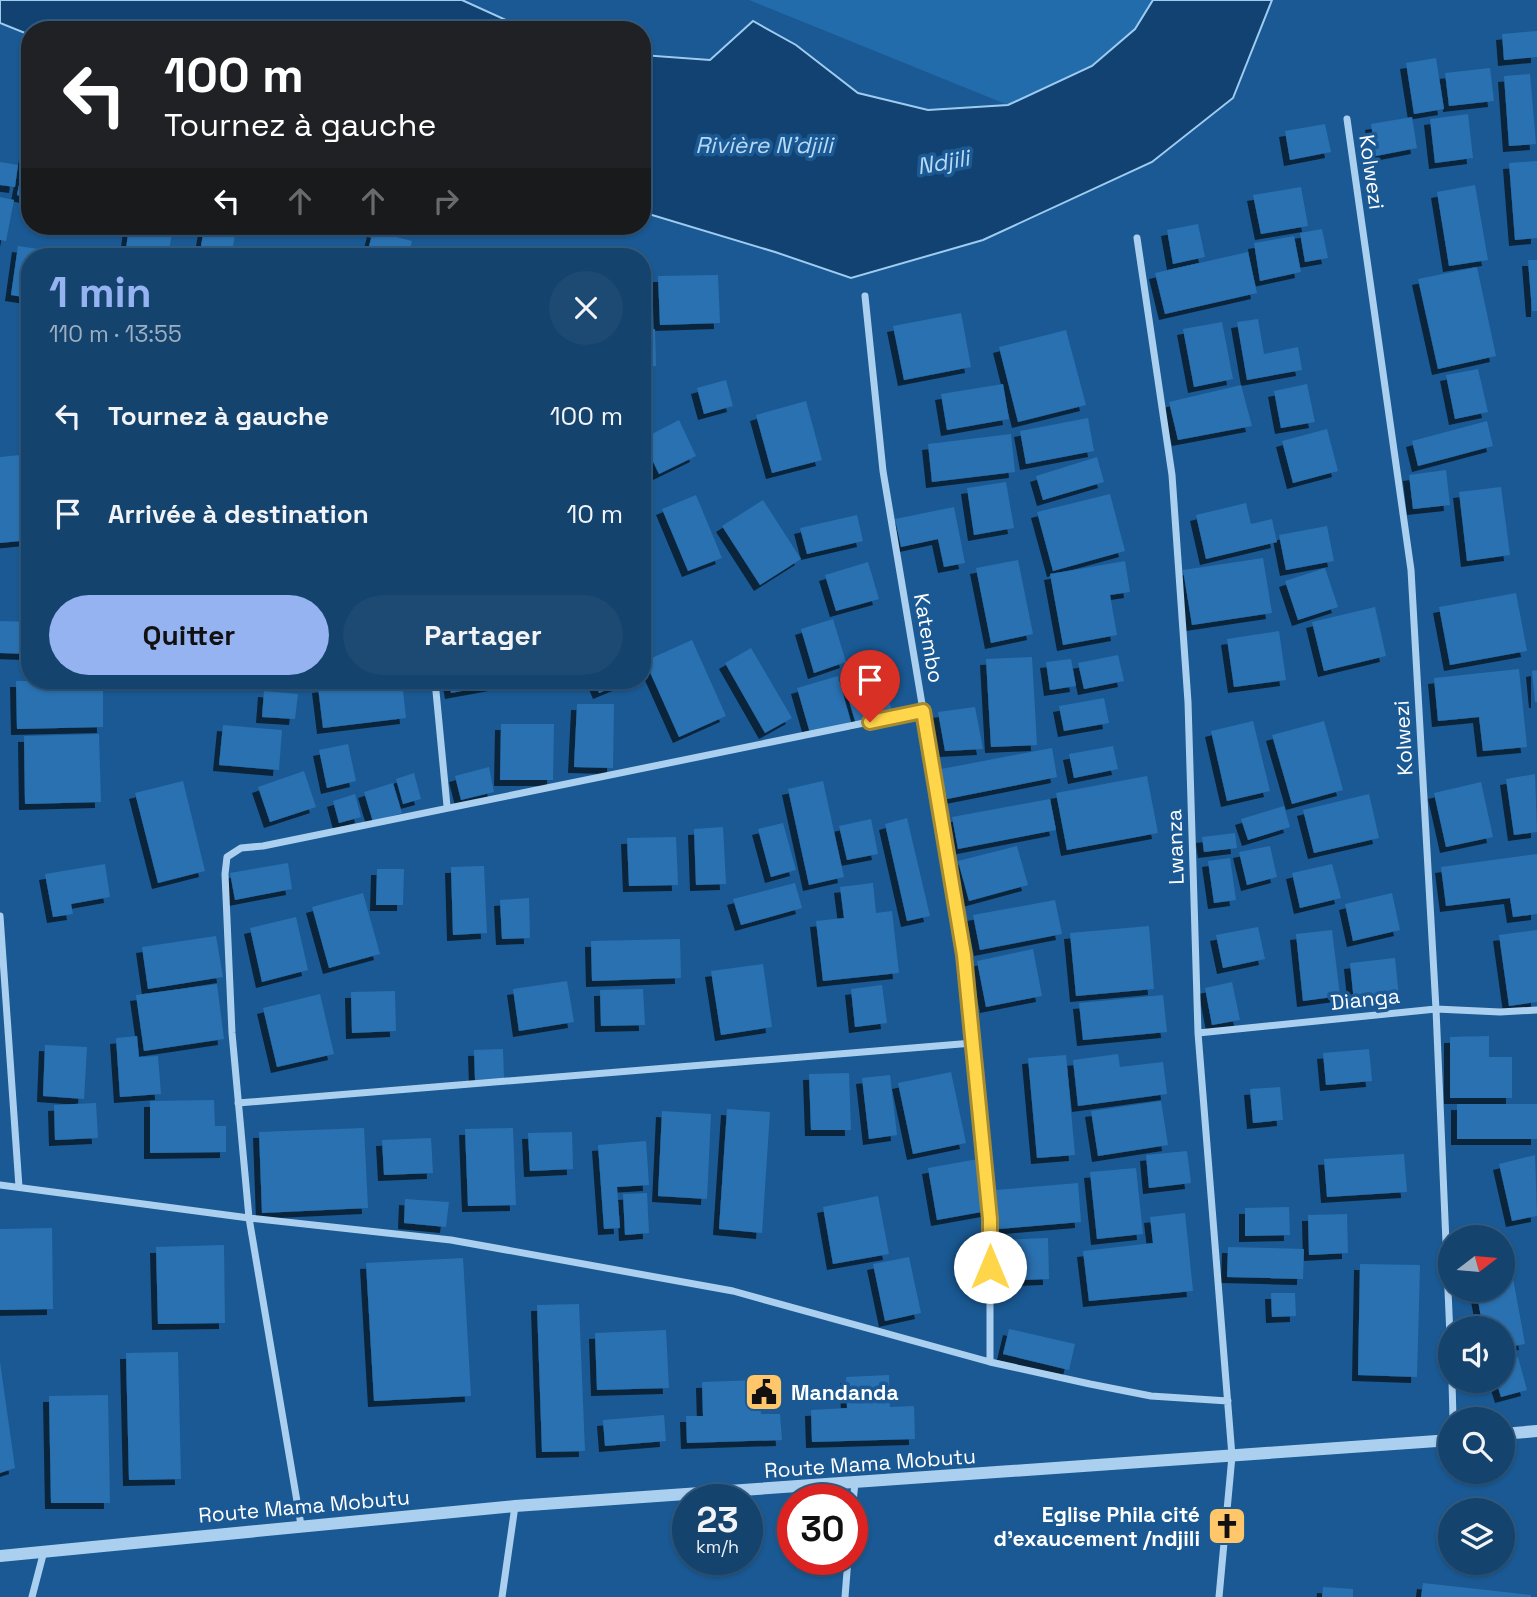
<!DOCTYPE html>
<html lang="fr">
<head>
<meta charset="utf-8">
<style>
	:root { --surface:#14436e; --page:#1d4a73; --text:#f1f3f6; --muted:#9db0c2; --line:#335c81; --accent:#95b2f1 }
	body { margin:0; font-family:"Space Grotesk",sans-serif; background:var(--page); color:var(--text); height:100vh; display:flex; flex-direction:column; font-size:26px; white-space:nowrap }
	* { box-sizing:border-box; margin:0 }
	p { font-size:23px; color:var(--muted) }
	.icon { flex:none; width:38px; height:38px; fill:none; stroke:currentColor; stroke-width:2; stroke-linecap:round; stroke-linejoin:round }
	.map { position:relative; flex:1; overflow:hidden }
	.side { position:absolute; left:21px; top:248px; width:630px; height:441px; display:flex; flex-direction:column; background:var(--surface); border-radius:28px; box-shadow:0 2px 5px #0004,0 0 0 2px var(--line) }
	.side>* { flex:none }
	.hud { position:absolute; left:21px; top:21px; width:630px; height:214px; border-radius:28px; box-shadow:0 2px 5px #0004,0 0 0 2px var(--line); background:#202124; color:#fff; overflow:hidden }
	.needle { width:46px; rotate:74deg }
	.controls { position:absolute; left:1438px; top:1225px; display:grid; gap:14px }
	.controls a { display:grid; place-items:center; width:77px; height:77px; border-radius:50%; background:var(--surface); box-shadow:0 2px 5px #0004,0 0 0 2px var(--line); font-size:35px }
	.speed { position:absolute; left:672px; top:1484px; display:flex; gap:14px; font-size:35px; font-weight:700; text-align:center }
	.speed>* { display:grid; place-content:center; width:91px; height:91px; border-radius:50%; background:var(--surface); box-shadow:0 2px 5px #0004,0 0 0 2px var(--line); line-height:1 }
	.speed small { font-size:18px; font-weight:400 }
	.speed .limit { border:10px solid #d22; background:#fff; color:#111 }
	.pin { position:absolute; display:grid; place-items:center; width:60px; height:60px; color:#fff; margin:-72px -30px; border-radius:50% 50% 50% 0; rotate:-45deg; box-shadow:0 0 7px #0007 }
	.pin .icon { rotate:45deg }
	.me { position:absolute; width:77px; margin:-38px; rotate:0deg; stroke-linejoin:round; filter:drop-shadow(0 0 5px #0008) }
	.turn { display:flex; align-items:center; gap:24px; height:147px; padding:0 28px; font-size:32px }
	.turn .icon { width:91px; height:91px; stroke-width:2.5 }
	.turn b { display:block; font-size:49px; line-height:60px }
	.lanes { display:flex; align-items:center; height:66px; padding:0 28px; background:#0003; justify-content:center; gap:35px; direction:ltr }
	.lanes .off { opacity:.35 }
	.round { display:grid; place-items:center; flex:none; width:74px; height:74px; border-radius:37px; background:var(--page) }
	.headline { display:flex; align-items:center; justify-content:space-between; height:119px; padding:0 28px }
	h1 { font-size:42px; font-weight:700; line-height:52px; color:var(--accent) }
	.primary-button { display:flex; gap:14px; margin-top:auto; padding:14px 28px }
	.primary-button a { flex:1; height:80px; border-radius:42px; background:var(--accent); color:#111; font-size:28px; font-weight:700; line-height:80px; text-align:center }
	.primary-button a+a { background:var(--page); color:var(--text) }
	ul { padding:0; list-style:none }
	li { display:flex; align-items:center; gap:21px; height:98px; padding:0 28px }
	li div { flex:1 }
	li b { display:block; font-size:26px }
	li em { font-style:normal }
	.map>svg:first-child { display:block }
	.green { fill:#236cac }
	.water { fill:#124271; stroke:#9eccf1; stroke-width:2 }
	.building { fill:#2971b1; filter:url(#shadow) }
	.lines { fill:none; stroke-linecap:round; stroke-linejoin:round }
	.minor { stroke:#abd0ef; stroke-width:7 }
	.tertiary { stroke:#abd0ef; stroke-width:12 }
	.route-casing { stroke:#a68a30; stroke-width:18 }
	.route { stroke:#ffd54a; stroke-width:12 }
	.labels { text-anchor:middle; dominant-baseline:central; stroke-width:7; stroke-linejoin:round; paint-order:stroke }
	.street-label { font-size:21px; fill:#fff; stroke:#1a5993 }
	.poi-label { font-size:21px; font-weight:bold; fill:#fff; stroke:#1a5993; text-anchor:start }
	.water-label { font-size:23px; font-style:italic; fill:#b7d9f6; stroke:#1a5993 }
</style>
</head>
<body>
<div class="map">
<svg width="1537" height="1597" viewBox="0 0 1537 1597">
	<defs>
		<filter id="shadow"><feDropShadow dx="-6" dy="6" stdDeviation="0" flood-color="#0009"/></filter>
	</defs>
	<rect width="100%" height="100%" fill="#1a5993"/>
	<!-- green -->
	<path class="green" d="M749 0H1153L1135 29 1092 66 1008 105Z"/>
	<!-- water -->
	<path class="water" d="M0 0H462L528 30H30V35L0 23Z
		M1153 0H1272L1233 98 1152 162 983 240 851 278 775 252 642 212V55L710 60 753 21 796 45 858 93 928 110 1008 105 1092 66 1135 29Z"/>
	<!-- building -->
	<path class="building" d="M1537 31V57L1504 60 1502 34Z
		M1436 58 1444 109 1414 114 1406 63Z
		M1490 68 1494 101 1449 106 1445 73Z
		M1530 74 1536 144 1509 146 1504 76Z
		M1468 114 1473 158 1435 163 1430 119Z
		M1412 117 1417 148 1376 156 1371 124Z
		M1325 124 1331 152 1290 160 1285 131Z
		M25 154 30 155V198L17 195Z
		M1537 161V238L1515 240 1509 163Z
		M0 162 18 165 15 187 0 185Z
		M1475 185 1488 260 1449 266 1437 192Z
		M1301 187 1308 226 1261 234 1253 195Z
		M0 197 14 200 6 241 0 240Z
		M1198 224 1205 257 1173 264 1167 230Z
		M129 226H173L168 257H125Z
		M204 229 235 235 231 257H199Z
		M1322 229 1328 258 1305 262 1300 233Z
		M373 231 412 241 408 257H379L367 254Z
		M1294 236 1301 272 1260 281 1254 243Z
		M18 246 73 254V257H30V298L11 295Z
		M1248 252 1257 293 1165 314 1155 273Z
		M1528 260H1537V311H1532Z
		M1477 267 1496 356 1438 369 1418 279Z
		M718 275 720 323 660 325 658 276Z
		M961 313 971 367 904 380 893 326Z
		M1258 319 1264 354 1298 347 1302 370 1247 380 1237 322Z
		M1222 322 1233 379 1194 387 1183 329Z
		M655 329 656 366 642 367V330Z
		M1066 330 1086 405 1018 422 999 347Z
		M1478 369 1488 412 1455 419 1446 375Z
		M726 380 733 406 704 414 697 388Z
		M1003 384 1009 419 947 430 941 394Z
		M1307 384 1315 422 1281 428 1274 391Z
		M1241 385 1252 426 1178 440 1169 402Z
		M806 401 822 460 772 473 756 415Z
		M1088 418 1094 451 1026 464 1020 431Z
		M679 420 696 456 659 474 642 439Z
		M1487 421 1493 446 1418 466 1412 441Z
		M1327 429 1338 471 1293 483 1282 441Z
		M1011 434 1015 472 932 482 928 444Z
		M30 454V540L0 543V457Z
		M1097 457 1104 482 1043 500 1036 476Z
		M1446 470 1450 505 1413 509 1409 475Z
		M1006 482 1014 528 974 535 967 488Z
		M1501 487 1510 555 1467 561 1459 492Z
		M1110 494 1125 551 1053 571 1037 512Z
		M696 495 722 558 688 571 662 509Z
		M763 500 801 559 760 585 722 526Z
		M1246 503 1251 524 1272 519 1277 542 1206 559 1196 515Z
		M954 507 965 563 944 567 938 539 901 547 895 519Z
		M857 515 863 541 807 554 800 528Z
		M1327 526 1334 561 1286 570 1279 535Z
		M1263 558 1272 613 1192 625 1183 570Z
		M1018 560 1033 634 991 643 976 568Z
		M1125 561 1130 592 1110 595 1117 635 1063 645 1050 574Z
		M868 562 879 599 836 611 825 575Z
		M1325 568 1338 607 1298 620 1285 581Z
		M1516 593 1527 651 1450 665 1439 607Z
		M1375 607 1386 656 1324 671 1312 622Z
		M833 619 846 662 814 673 801 629Z
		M0 621 30 622V654L0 653Z
		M1279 631 1286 680 1234 687 1227 639Z
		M692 640 726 716 679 737 645 661Z
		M751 648 792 718 765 733 725 663Z
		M1118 655 1124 681 1084 689 1078 663Z
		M1032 657 1037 745 991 747 986 659Z
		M1071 659 1076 686 1050 690 1046 662Z
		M892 661 899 688 886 691 893 714 856 724 841 675Z
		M1519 669 1527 747 1483 751 1479 717 1438 721 1434 678Z
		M1537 670V702H1535L1532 671Z
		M838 676 851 722 810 733 797 688Z
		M16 681H103V727L17 729Z
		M371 681H402L406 718 323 728 318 687Z
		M449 681H511V682L451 693Z
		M594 681H628L599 693Z
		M264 691 298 694 295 719 262 717Z
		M1104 698 1109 723 1064 731 1059 706Z
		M577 704H614L613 768 574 767Z
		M975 707 983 749 945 751 938 712Z
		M1253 721 1270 791 1227 801 1211 731Z
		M1324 721 1343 790 1292 804 1272 735Z
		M501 724H554L553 780H500Z
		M223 725 282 730 279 770 219 765Z
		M99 734 101 802 25 804 24 736Z
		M348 744 356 781 327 788 319 750Z
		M1113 746 1118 769 1074 778 1069 754Z
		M1052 748 1057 777 947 799 941 769Z
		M489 767 494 792 461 800 455 776Z
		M304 771 316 807 270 822 258 787Z
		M414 773 421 799 403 804 396 779Z
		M1535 774 1537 832 1514 835 1506 779Z
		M1147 776 1158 833 1067 850 1056 793Z
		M183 781 205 871 158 883 135 793Z
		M823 781 844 877 809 885 788 789Z
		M1481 782 1493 837 1446 847 1434 793Z
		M393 783 402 813 373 822 364 792Z
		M355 794 361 817 339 823 333 801Z
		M1369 794 1379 838 1314 853 1303 810Z
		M1050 799 1056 830 958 849 952 817Z
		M1284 806 1290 827 1248 840 1241 819Z
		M907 818 930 916 907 921 885 824Z
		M871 819 878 854 847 860 839 826Z
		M783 823 796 870 771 877 758 829Z
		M723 827 726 884 696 885 694 829Z
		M1235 833 1237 848 1204 852 1202 837Z
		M676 837 678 885 629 886 627 838Z
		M1017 846 1028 885 969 901 958 861Z
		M1270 846 1277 877 1247 885 1239 852Z
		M1537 854V914L1513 917 1510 898 1446 906 1441 867Z
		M1230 858 1236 900 1214 903 1208 861Z
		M288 863 292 889 235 900 230 873Z
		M105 864 110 897 71 904 73 914 53 917 45 874Z
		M1332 864 1341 898 1300 908 1292 873Z
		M484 866 487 933 453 935 451 867Z
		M377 869H404L403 905H376Z
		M795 883 802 908 741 925 733 899Z
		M873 883 876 913 892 911 899 973 823 981 816 921 844 918 840 887Z
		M363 893 380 954 329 968 312 907Z
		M1392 893 1400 930 1353 941 1345 904Z
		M529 898 530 938 502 939 500 900Z
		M1055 900 1062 934 980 950 973 915Z
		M296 917 308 970 262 982 250 928Z
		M1149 926 1154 989 1076 996 1070 933Z
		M1258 927 1265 959 1223 968 1216 935Z
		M1332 930 1340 996 1303 1001 1296 934Z
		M1537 930V1002L1509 1006 1499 935Z
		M216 936 223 977 148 989 142 947Z
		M680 939 681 978 592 981 591 941Z
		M1033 949 1042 996 986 1007 977 961Z
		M1395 958 1399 997 1354 1002 1350 963Z
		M763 964 772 1027 721 1035 711 971Z
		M567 981 574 1022 519 1031 513 989Z
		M1232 982 1240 1020 1212 1025 1205 988Z
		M217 984 224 1039 144 1051 136 995Z
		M882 985 887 1023 855 1027 851 989Z
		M643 989 645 1025 601 1026 600 990Z
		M395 991 396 1031 352 1033 351 992Z
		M320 994 334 1054 277 1067 263 1008Z
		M1163 995 1167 1032 1083 1040 1079 1003Z
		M137 1036 139 1057 158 1056 161 1094 120 1097 116 1038Z
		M1489 1036V1057H1512V1098H1450V1037Z
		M45 1045 87 1047 84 1099 43 1096Z
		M503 1049 504 1079 475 1080 474 1050Z
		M1369 1049 1372 1081 1326 1085 1323 1053Z
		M1118 1054 1120 1067 1163 1062 1167 1094 1078 1106 1073 1060Z
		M1066 1055 1075 1155 1037 1158 1028 1058Z
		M951 1072 966 1143 913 1154 898 1083Z
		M849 1073 851 1130H811L809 1074Z
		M890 1075 897 1135 869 1139 862 1078Z
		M1280 1087 1283 1120 1253 1123 1250 1089Z
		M214 1100 215 1126H226V1152L150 1153V1101Z
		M1161 1101 1168 1145 1098 1156 1091 1111Z
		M96 1103 98 1138 55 1140 54 1105Z
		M1457 1104H1537V1139H1457Z
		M727 1109 770 1112 762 1233 719 1229Z
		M662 1111 711 1114 707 1199 658 1196Z
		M364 1128 368 1208 262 1213 259 1132Z
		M513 1128 516 1205 468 1206 465 1129Z
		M572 1132 573 1169 530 1171 528 1133Z
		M431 1138 433 1173 384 1175 382 1140Z
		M646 1141 649 1185 617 1187 620 1228 604 1229 598 1145Z
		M1187 1151 1191 1183 1149 1188 1146 1155Z
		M1404 1154 1407 1192 1327 1197 1324 1159Z
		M1535 1155 1537 1216 1512 1221 1499 1164Z
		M978 1159 987 1211 937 1220 928 1168Z
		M1136 1168 1143 1234 1097 1239 1090 1172Z
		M1078 1183 1081 1222 999 1229 996 1190Z
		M647 1193 649 1233 625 1235 623 1194Z
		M878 1196 889 1254 833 1264 823 1207Z
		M405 1199 449 1202 446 1227 404 1223Z
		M1289 1207 1290 1235 1245 1236V1208Z
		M1185 1213 1193 1291 1089 1301 1083 1251 1153 1243 1150 1217Z
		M1347 1214 1348 1253 1309 1255 1308 1215Z
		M52 1228 53 1309 0 1310V1229Z
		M1505 1234 1525 1344 1503 1348V1328H1483L1476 1290H1503V1237L1488 1236Z
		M1048 1238 1049 1279 998 1281 996 1240Z
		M224 1245 225 1323 158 1324 156 1247Z
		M1228 1247 1304 1249 1303 1279 1227 1277Z
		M909 1257 921 1313 885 1321 873 1264Z
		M463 1258 471 1396 374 1401 366 1263Z
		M1360 1264 1420 1265 1417 1377 1358 1375Z
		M1271 1293H1295L1296 1316 1272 1317Z
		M579 1304 585 1451 542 1452 537 1305Z
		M1009 1329 1075 1344 1069 1370 1003 1354Z
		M666 1330 669 1388 597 1390 595 1333Z
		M178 1352 181 1479 129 1480 126 1353Z
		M1518 1357 1527 1390 1501 1397 1496 1381H1503V1361Z
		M0 1362 15 1468 0 1473Z
		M889 1375 890 1407 914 1406 915 1439 812 1442 811 1410 847 1408 846 1377Z
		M760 1380 761 1414H780L782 1440 687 1443 686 1416H703L702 1382Z
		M108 1395 110 1503H51L49 1396Z
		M664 1415 666 1441 605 1446 603 1420Z
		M1423 1583 1531 1595V1597H1421Z
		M1323 1587 1353 1589V1597H1322Z"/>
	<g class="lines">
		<!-- minor -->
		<path class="minor" d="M1347 119 1411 570 1436 1009 1451 1360
			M1137 238 1172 475 1188 702 1198 1033 1232 1456 1219 1597
			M865 296 883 471 964 955 990 1219V1362
			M435 681 447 806
			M0 916 19 1187
			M1198 1033 1436 1009 1500 1012 1537 1010
			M238 1103 973 1043
			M0 1185 249 1218 451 1240 733 1291 990 1362 1090 1384 1151 1396 1228 1401
			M1452 1381 1453 1419
			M852 1512 855 1483
			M301 1525 249 1218 232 1033 225 874 227 857 241 848 263 846 923 711
			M32 1597 44 1551
			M502 1597 515 1506
			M845 1597 848 1559"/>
		<!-- tertiary -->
		<path class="tertiary" d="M1503 1434 1537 1431
			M0 1556 515 1506 1451 1440"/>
	</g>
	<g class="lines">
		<!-- route casing -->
		<g class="route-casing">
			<path id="route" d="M870 722 923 711 964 955 990 1219V1267"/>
		</g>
		<!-- route -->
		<use href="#route" class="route"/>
	</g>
	<!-- icons -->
	<defs>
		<g id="civic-square" transform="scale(2.0125)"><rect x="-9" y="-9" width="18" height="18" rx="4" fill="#ffc769" stroke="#1a5993"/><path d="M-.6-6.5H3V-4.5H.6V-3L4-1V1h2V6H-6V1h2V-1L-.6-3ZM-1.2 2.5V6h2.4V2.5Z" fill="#111"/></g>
		<g id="church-square" transform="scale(2.0125)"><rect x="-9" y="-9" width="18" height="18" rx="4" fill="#ffc769" stroke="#1a5993"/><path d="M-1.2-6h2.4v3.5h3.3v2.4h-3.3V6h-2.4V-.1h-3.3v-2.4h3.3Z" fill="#111"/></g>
	</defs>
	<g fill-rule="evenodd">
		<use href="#civic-square" x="764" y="1392"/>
		<use href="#church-square" x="1227" y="1526"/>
	</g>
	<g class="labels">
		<!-- street labels -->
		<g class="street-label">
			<text transform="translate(1372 172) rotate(82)">Kolwezi</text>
			<text transform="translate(929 638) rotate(80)">Katembo</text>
			<text transform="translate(1403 738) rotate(-93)">Kolwezi</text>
			<text transform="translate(1175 847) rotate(-92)">Lwanza</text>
			<text transform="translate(1365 999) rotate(-6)">Dianga</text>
			<text transform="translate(870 1463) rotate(-4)">Route Mama Mobutu</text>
			<text transform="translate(304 1506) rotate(-5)">Route Mama Mobutu</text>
		</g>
		<!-- poi labels -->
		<g class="poi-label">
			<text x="791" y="1392">Mandanda</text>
			<text x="1200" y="1514" text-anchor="end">Eglise Phila cité<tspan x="1200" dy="24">d'exaucement /ndjili</tspan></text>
		</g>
		<!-- water labels -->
		<g class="water-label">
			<text x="764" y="145">Rivière N'djili</text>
			<text transform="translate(943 162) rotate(-10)">Ndjili</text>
		</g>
	</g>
</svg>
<div class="controls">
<a><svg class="needle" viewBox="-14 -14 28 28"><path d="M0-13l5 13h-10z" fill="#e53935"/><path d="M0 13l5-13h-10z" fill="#9db0c2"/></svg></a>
<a><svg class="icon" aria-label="sound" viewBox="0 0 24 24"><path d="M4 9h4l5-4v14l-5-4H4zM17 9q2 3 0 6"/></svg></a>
<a><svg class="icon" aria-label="search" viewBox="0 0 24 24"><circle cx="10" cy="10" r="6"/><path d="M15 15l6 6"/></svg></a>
<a><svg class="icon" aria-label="layers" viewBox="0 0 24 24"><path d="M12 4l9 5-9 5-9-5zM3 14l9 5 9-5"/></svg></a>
</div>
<div class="speed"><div>23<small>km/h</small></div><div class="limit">30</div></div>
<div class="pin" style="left:870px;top:722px;background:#d93025"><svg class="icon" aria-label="arrive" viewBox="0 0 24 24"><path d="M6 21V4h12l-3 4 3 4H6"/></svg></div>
<svg class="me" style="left:990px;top:1267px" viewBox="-20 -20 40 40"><circle r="19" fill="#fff"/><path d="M0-13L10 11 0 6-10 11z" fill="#ffd54a"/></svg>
<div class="hud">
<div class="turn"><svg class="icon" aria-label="left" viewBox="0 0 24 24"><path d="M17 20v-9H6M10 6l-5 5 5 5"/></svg><div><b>100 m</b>Tournez à gauche</div></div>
<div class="lanes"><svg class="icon" aria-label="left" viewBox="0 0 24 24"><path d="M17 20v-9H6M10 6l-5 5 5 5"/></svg><svg class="icon off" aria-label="ahead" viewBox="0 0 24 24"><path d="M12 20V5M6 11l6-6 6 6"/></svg><svg class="icon off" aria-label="ahead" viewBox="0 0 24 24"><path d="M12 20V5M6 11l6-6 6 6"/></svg><svg class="icon off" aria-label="right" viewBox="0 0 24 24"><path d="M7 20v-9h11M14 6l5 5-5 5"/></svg></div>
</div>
<section class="side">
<div class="headline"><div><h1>1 min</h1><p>110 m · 13:55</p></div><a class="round"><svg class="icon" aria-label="close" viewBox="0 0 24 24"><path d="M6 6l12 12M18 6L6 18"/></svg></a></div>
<ul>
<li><svg class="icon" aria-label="left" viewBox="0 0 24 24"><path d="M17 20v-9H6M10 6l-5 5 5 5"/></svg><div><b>Tournez à gauche</b></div><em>100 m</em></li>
<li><svg class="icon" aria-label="arrive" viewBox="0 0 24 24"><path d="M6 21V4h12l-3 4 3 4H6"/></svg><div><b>Arrivée à destination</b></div><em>10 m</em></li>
</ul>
<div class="primary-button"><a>Quitter</a><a>Partager</a></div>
</section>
</div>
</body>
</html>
